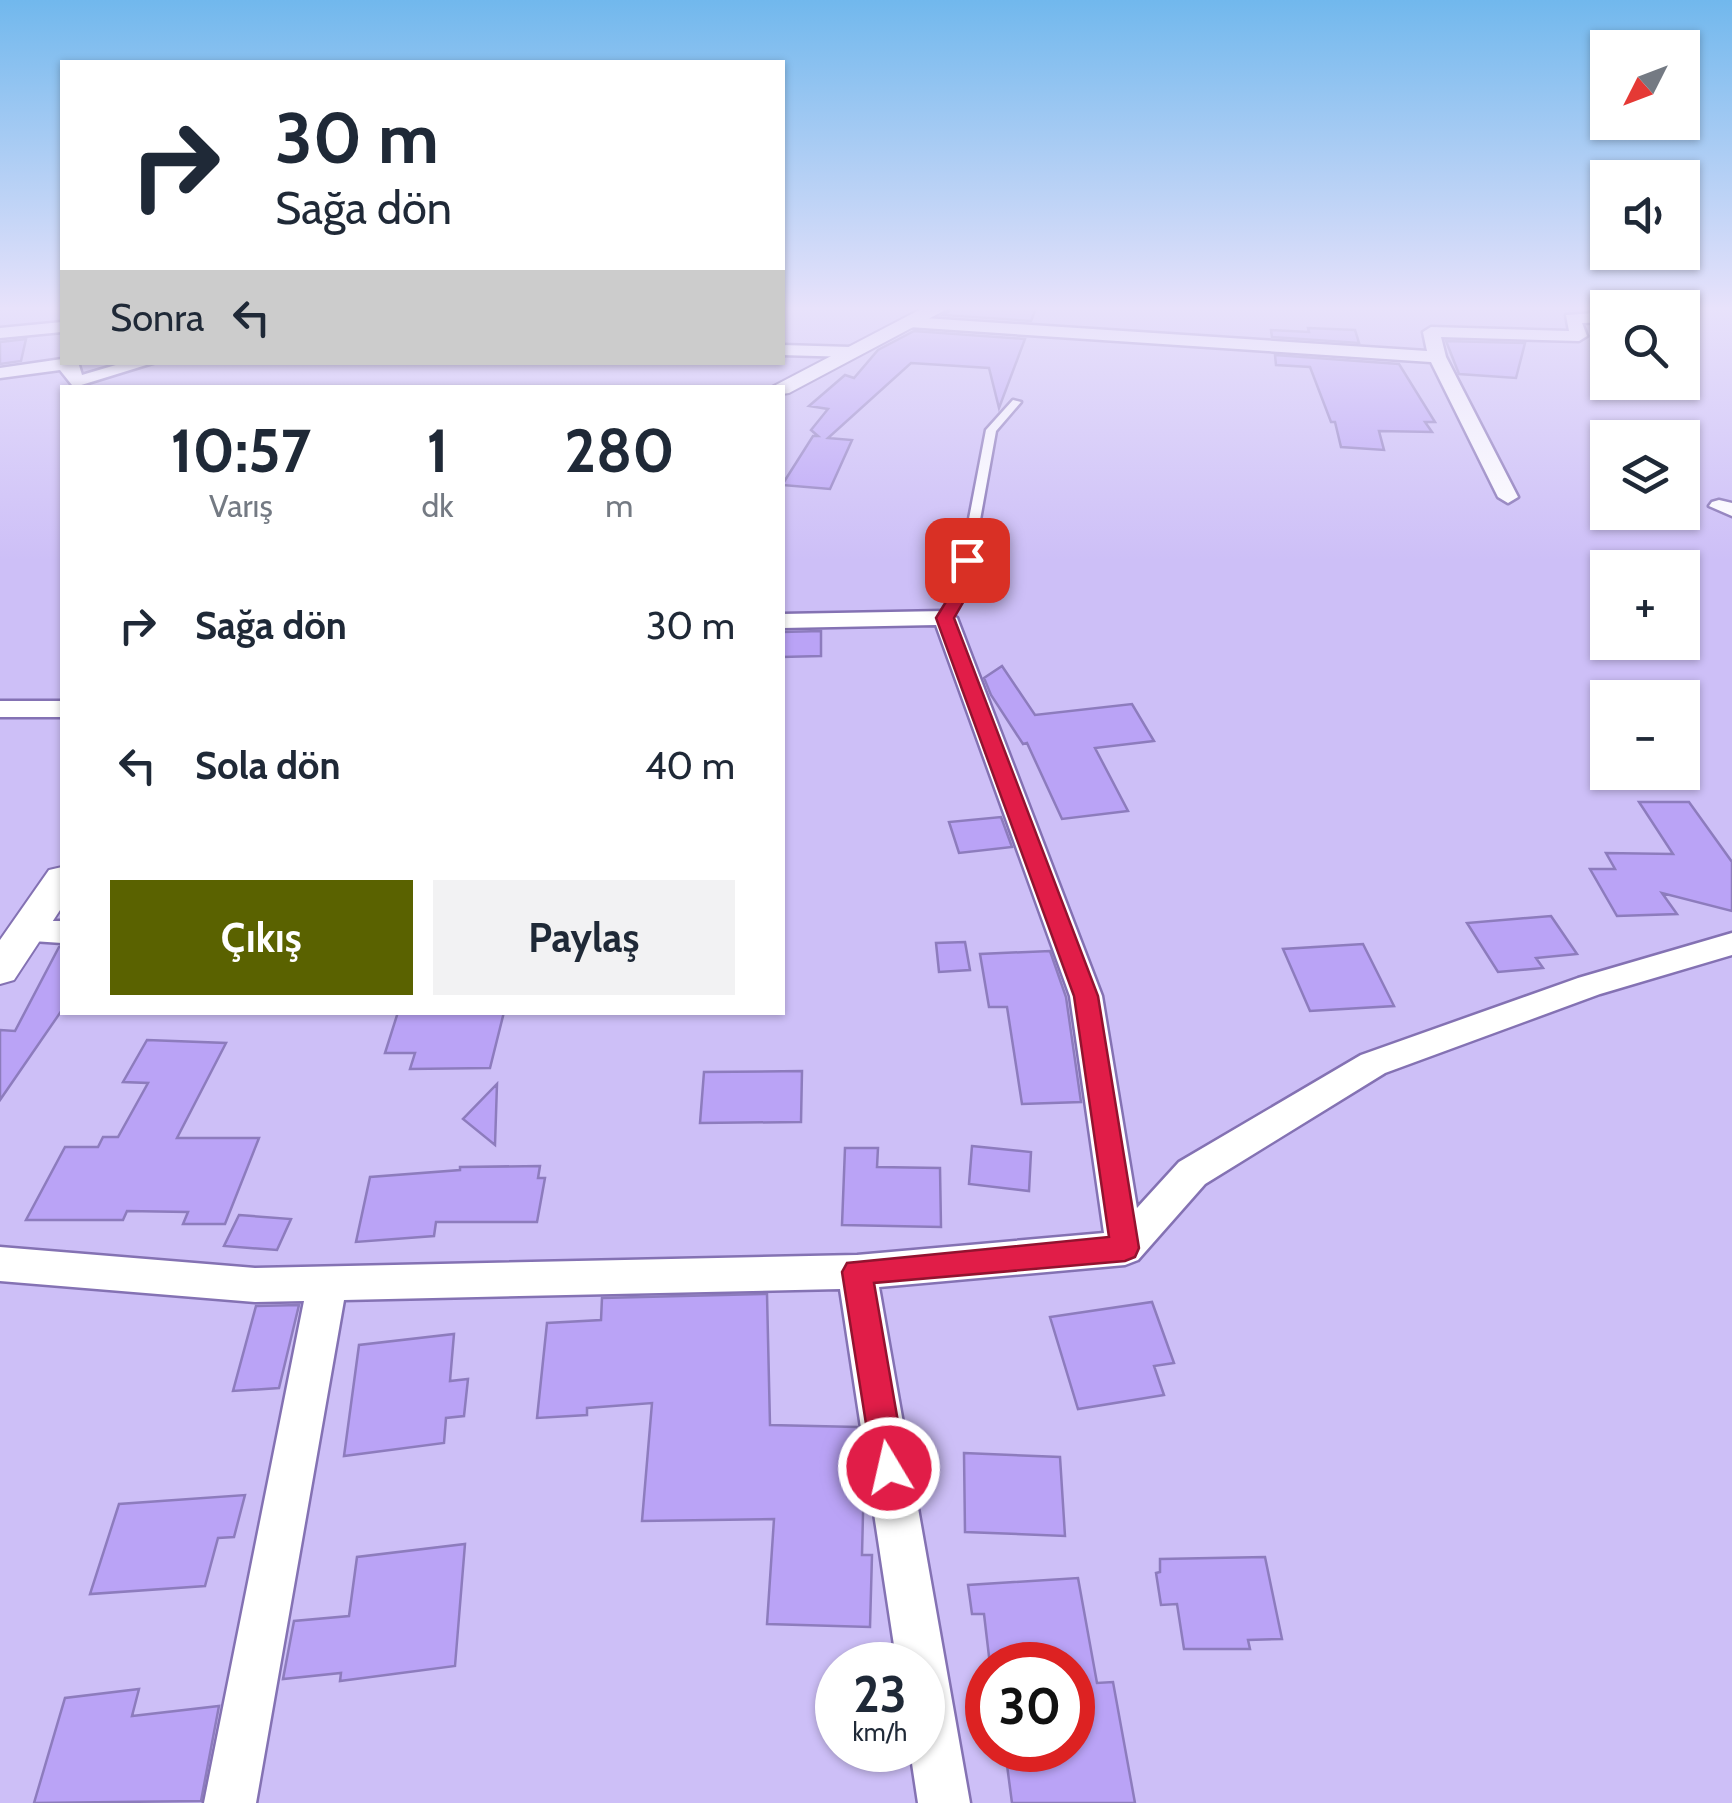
<!DOCTYPE html>
<html lang="tr">
<head>
<meta charset="utf-8">
<style>
	:root { --surface:#fff; --page:#f2f2f3; --text:#1f2937; --muted:#747a83; --accent:#5a6200 }
	body { margin:0; font-family:Cabin,sans-serif; background:var(--page); color:var(--text); height:100vh; display:flex; flex-direction:column; font-size:38px; white-space:nowrap }
	* { box-sizing:border-box; margin:0 }
	p { font-size:32px; color:var(--muted) }
	.icon { flex:none; width:55px; height:55px; fill:none; stroke:currentColor; stroke-width:2; stroke-linecap:round; stroke-linejoin:round }
	.map { position:relative; flex:1; overflow:hidden }
	.panel { position:absolute; left:60px; top:385px; width:725px; height:630px; display:flex; flex-direction:column; background:var(--surface); border-radius:0px; box-shadow:0 2px 8px #0004 }
	.panel>* { flex:none }
	.hud { position:absolute; left:60px; top:60px; width:725px; height:305px; border-radius:0px; box-shadow:0 2px 8px #0004; background:#fff; color:var(--text); overflow:hidden }
	.needle { width:65px; rotate:228deg }
	.fabs { position:absolute; left:1590px; top:30px; display:grid; gap:20px }
	.fabs a { display:grid; place-items:center; width:110px; height:110px; border-radius:0px; background:var(--surface); box-shadow:0 2px 8px #0004; font-size:50px }
	.speed { position:absolute; left:815px; top:1642px; display:flex; gap:20px; font-size:50px; font-weight:700; text-align:center }
	.speed>* { display:grid; place-content:center; width:130px; height:130px; border-radius:50%; background:var(--surface); box-shadow:0 2px 8px #0004; line-height:1 }
	.speed small { font-size:25px; font-weight:400 }
	.speed .limit { border:15px solid #d22; background:#fff; color:#111 }
	.pin { position:absolute; display:grid; place-items:center; width:85px; height:85px; color:#fff; margin:-42px; border-radius:20px; box-shadow:0 5px 15px #0006 }
	.me { position:absolute; width:110px; margin:-55px; rotate:351deg; stroke-linejoin:round; filter:drop-shadow(0 0 8px #0008) }
	.turn { display:flex; align-items:center; gap:35px; height:210px; padding:0 50px; font-size:45px }
	.turn .icon { width:130px; height:130px; stroke-width:2.5 }
	.turn b { display:block; font-size:70px; line-height:85px }
	.then { display:flex; align-items:center; height:95px; padding:0 50px; background:#0003; gap:20px; font-size:38px }
	.eta { display:flex; justify-content:space-evenly; align-items:center; height:170px; text-align:center }
	.eta b { font-size:60px; font-weight:700; line-height:70px }
	.cta { display:flex; gap:20px; margin-top:auto; padding:20px 50px }
	.cta a { flex:1; height:115px; border-radius:0px; background:var(--accent); color:#fff; font-size:40px; font-weight:700; line-height:115px; text-align:center }
	.cta a+a { background:var(--page); color:var(--text) }
	ul { padding:0; list-style:none }
	li { display:flex; align-items:center; gap:30px; height:140px; padding:0 50px }
	li div { flex:1 }
	li b { display:block; font-size:38px }
	li em { font-style:normal }
	.map>svg:first-child { display:block }
	.building { fill:#baa3f6; stroke:#8d7cbd; stroke-width:2.5 }
	.lines { fill:none; stroke-linecap:round; stroke-linejoin:round }
	.service-casing { stroke:#8472b3; stroke-width:5 }
	.minor-casing { stroke:#8472b3; stroke-width:5 }
	.tertiary-casing { stroke:#8472b3; stroke-width:4 }
	.service { fill:#fff; fill-rule:evenodd }
	.minor { fill:#fff; fill-rule:evenodd }
	.tertiary { fill:#fff; fill-rule:evenodd }
	.route { fill:#e11d48; stroke:#92132f; stroke-width:2.5 }
</style>
</head>
<body>
<div class="map">
<svg width="1732" height="1803" viewBox="0 0 1732 1803">
	<rect width="100%" height="100%" fill="#cdbff7"/>
	<!-- building -->
	<path class="building" d="M953 308H1036L1031 321 943 315Z
		M1308 328 1355 330 1359 343 1272 337 1271 330 1309 332Z
		M914 331 1025 339 999 408 989 368 911 363 828 438 852 440 830 489 782 485 813 436H818L811 430 828 409 809 406 845 375 854 378 878 350Z
		M26 339 21 361 0 364V342Z
		M1446 341 1525 343 1516 378 1459 374Z
		M1275 355 1399 364 1435 422H1425L1432 432 1379 431 1384 450 1341 447 1335 422H1331L1310 367 1276 365Z
		M821 631V656L782 657V632Z
		M1002 666 1035 715 1132 704 1154 741 1095 748 1128 811 1062 819 1027 743 1023 744 991 695 984 678Z
		M1639 802H1689L1732 862V911L1662 893 1677 914 1617 916 1590 869H1615L1606 853 1673 854Z
		M1001 817 1012 847 959 853 949 822Z
		M1551 916 1577 954 1536 958 1543 968 1498 972 1467 923Z
		M965 942 970 970 939 972 936 943Z
		M1363 944 1394 1006 1310 1011 1283 949Z
		M62 946V1010L0 1100V1030L15 1031 59 947Z
		M1050 951 1066 997 1081 1102 1022 1104 1007 1007H989L980 954Z
		M398 1012H504L490 1068 410 1069 415 1053H385Z
		M147 1040 226 1043 177 1138H259L225 1224H183L188 1212 127 1211 123 1220H26L65 1147H98L103 1137H118L148 1083 123 1082Z
		M802 1071 801 1122 700 1123 704 1072Z
		M497 1084 495 1145 463 1119Z
		M972 1146 1031 1152 1029 1191 969 1184Z
		M845 1148H878L877 1167 940 1168 941 1227 842 1225Z
		M540 1166 538 1178H545L537 1222H436L434 1236 356 1242 370 1177 460 1170V1167Z
		M239 1215 291 1219 277 1250 224 1246Z
		M767 1294 770 1425 857 1427 864 1474 862 1555H872L870 1627 767 1624 774 1519 642 1521 652 1403 587 1408V1415L537 1418 547 1323 601 1320 602 1298Z
		M1152 1302 1174 1363 1154 1366 1164 1395 1078 1409 1050 1317Z
		M299 1305 279 1388 233 1391 256 1306Z
		M454 1334 450 1381 468 1379 464 1416 446 1418 444 1443 344 1456 359 1345Z
		M964 1453 1060 1457 1065 1536 965 1532Z
		M245 1495 234 1537 218 1538 205 1586 90 1594 119 1504Z
		M465 1544 455 1666 340 1681 341 1673 283 1679 294 1621 349 1616 357 1557Z
		M1265 1557 1282 1639 1248 1640 1250 1649H1184L1177 1604 1161 1605 1156 1573 1160 1572V1559Z
		M1078 1578 1097 1683 1113 1682 1135 1803H1012L1005 1750H1072V1665H990L984 1614H972L968 1585Z
		M139 1689 132 1716 219 1706 201 1801 34 1803 65 1698Z"/>
	<g class="lines">
		<!-- service casing -->
		<g class="service-casing">
			<path id="service" d="M1013 400 1021 402 996 431 967 592 949 620H941L939 618 955 592 986 430Z"/>
		</g>
		<!-- minor casing -->
		<g class="minor-casing">
			<path id="minor" d="M1608 312V322L1582 323 1587 336 1579 341 1441 337 1446 357 1518 497 1508 503 1498 497 1431 362 909 327 901 322 909 317 1427 351 1423 332 1431 327 1569 331 1566 315Z
				M62 322V332L0 338V328Z
				M782 345 851 347 860 352 851 357 782 355Z
				M62 359V362H78L82 375 126 362H156L78 386 72 385 60 370 0 378V368Z
				M1719 500 1732 503V516L1709 506 1712 502Z
				M945 611 957 618 1102 996 1137 1208 1179 1162 1361 1055 1578 978 1732 933V955L1600 994 1385 1073 1205 1184 1138 1260 1125 1265 879 1287 970 1803H918L910 1750H922V1665H897L840 1289 344 1300 256 1803H204L304 1301 255 1302 0 1281V1247L255 1268 857 1255 1104 1233 1070 996 936 625 782 628V614Z
				M0 701H62V717H0Z
				M29 921H62V943L18 940 14 932 18 924Z"/>
		</g>
		<!-- tertiary casing -->
		<g class="tertiary-casing">
			<path id="tertiary" d="M923 308H949L789 393 782 394V388H770Z
				M62 867V907L14 980 0 984V940L49 870Z"/>
		</g>
		<!-- service -->
		<use href="#service" class="service"/>
		<!-- minor -->
		<use href="#minor" class="minor"/>
		<!-- tertiary -->
		<use href="#tertiary" class="tertiary"/>
	</g>
	<!-- sky -->
	<linearGradient id="sky" x2="0" y2="1"><stop stop-color="#71b8ed"/><stop offset="0.55" stop-color="#e8e2fb"/><stop offset="1" stop-color="#e8e2fb" stop-opacity="0"/></linearGradient>
	<rect width="1732" height="561" fill="url(#sky)"/>
	<!-- route -->
	<path class="route" d="M967 555 975 560 969 592 954 618 1098 996 1139 1248 1135 1257 1125 1261 874 1283 906 1468 901 1480 889 1484 878 1480 873 1468 842 1272 847 1263 1109 1237 1074 996 936 618 952 592 959 560Z"/>
</svg>
<div class="fabs">
<a><svg class="needle" viewBox="-14 -14 28 28"><path d="M0-13l5 13h-10z" fill="#e53935"/><path d="M0 13l5-13h-10z" fill="#747a83"/></svg></a>
<a><svg class="icon" aria-label="sound" viewBox="0 0 24 24"><path d="M4 9h4l5-4v14l-5-4H4zM17 9q2 3 0 6"/></svg></a>
<a><svg class="icon" aria-label="search" viewBox="0 0 24 24"><circle cx="10" cy="10" r="6"/><path d="M15 15l6 6"/></svg></a>
<a><svg class="icon" aria-label="layers" viewBox="0 0 24 24"><path d="M12 4l9 5-9 5-9-5zM3 14l9 5 9-5"/></svg></a>
<a>+</a>
<a>−</a>
</div>
<div class="speed"><div>23<small>km/h</small></div><div class="limit">30</div></div>
<div class="pin" style="left:967px;top:560px;background:#d93025"><svg class="icon" aria-label="arrive" viewBox="0 0 24 24"><path d="M6 21V4h12l-3 4 3 4H6"/></svg></div>
<svg class="me" style="left:889px;top:1468px" viewBox="-20 -20 40 40"><circle r="17" fill="#e11d48" stroke="#fff" stroke-width="3"/><path d="M0-11L8 9 0 5-8 9z" fill="#fff"/></svg>
<div class="hud">
<div class="turn"><svg class="icon" aria-label="right" viewBox="0 0 24 24"><path d="M7 20v-9h11M14 6l5 5-5 5"/></svg><div><b>30 m</b>Sağa dön</div></div>
<div class="then">Sonra<svg class="icon" aria-label="left" viewBox="0 0 24 24"><path d="M17 20v-9H6M10 6l-5 5 5 5"/></svg></div>
</div>
<section class="panel">
<div class="eta">
<div><b>10:57</b><p>Varış</p></div>
<div><b>1</b><p>dk</p></div>
<div><b>280</b><p>m</p></div>
</div>
<ul>
<li><svg class="icon" aria-label="right" viewBox="0 0 24 24"><path d="M7 20v-9h11M14 6l5 5-5 5"/></svg><div><b>Sağa dön</b></div><em>30 m</em></li>
<li><svg class="icon" aria-label="left" viewBox="0 0 24 24"><path d="M17 20v-9H6M10 6l-5 5 5 5"/></svg><div><b>Sola dön</b></div><em>40 m</em></li>
</ul>
<div class="cta"><a>Çıkış</a><a>Paylaş</a></div>
</section>
</div>
</body>
</html>
